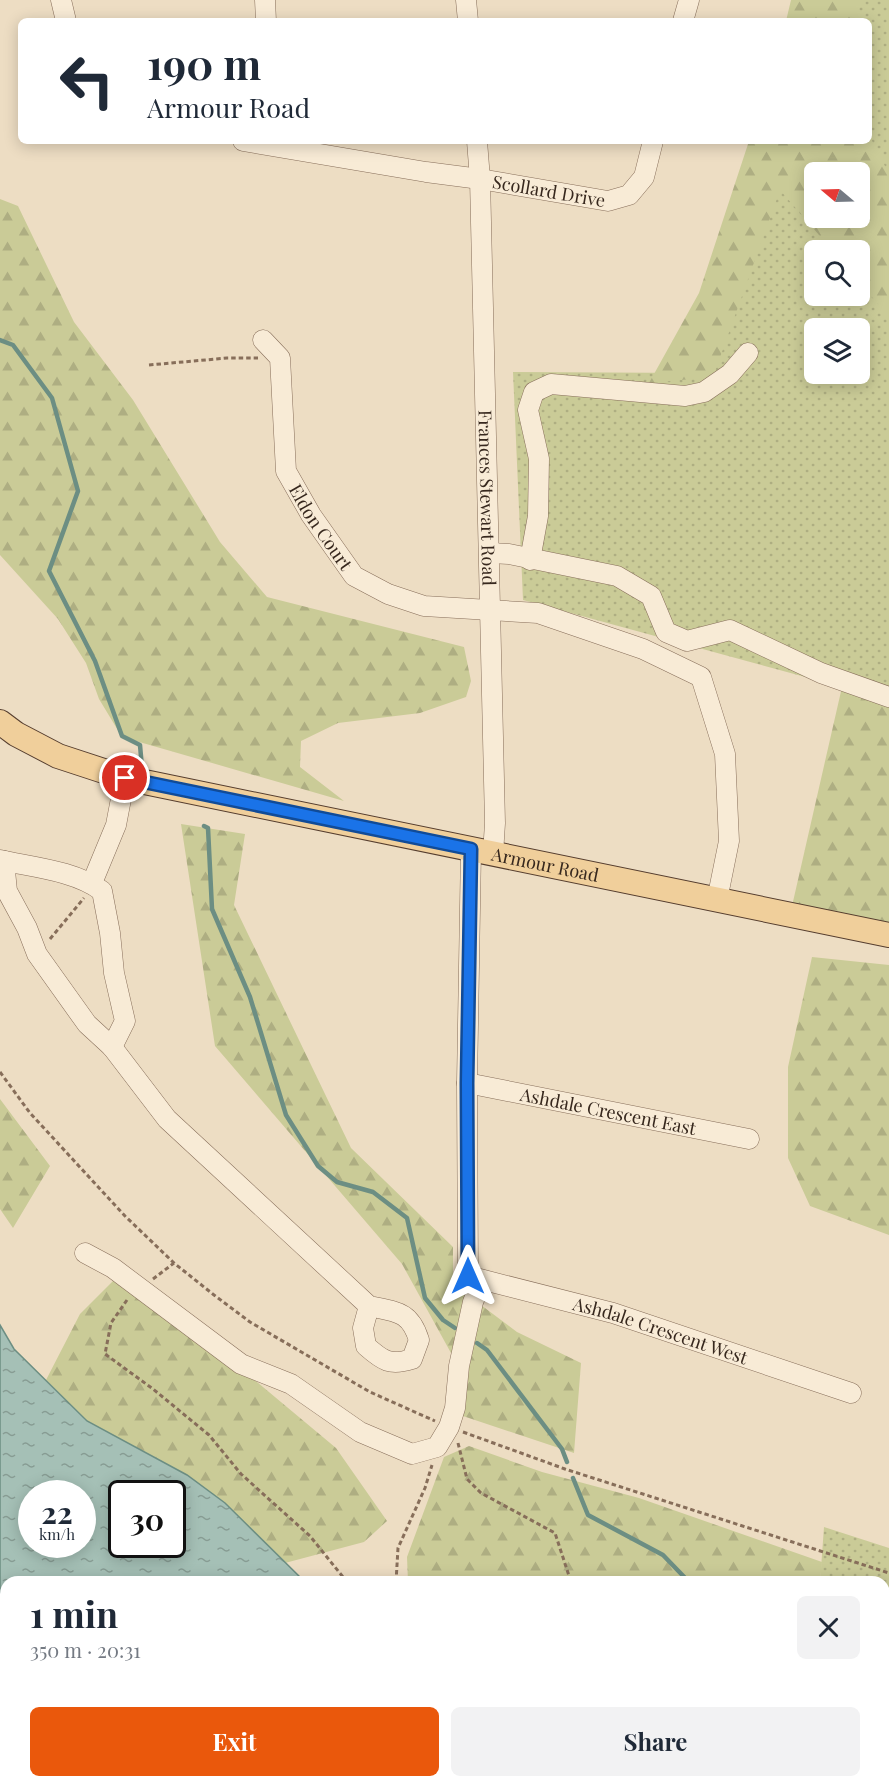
<!DOCTYPE html>
<html lang="en">
<head>
<meta charset="utf-8">
<style>
	:root { --surface:#fff; --page:#f2f2f3; --text:#1f2937; --muted:#747a83; --accent:#ea580c }
	body { margin:0; font-family:"Playfair Display",serif; background:var(--page); color:var(--text); height:100vh; display:flex; flex-direction:column; font-size:22px; white-space:nowrap }
	* { box-sizing:border-box; margin:0 }
	p { font-size:20px; color:var(--muted) }
	.icon { flex:none; width:33px; height:33px; fill:none; stroke:currentColor; stroke-width:2; stroke-linecap:round; stroke-linejoin:round }
	.map { position:relative; flex:1; overflow:hidden }
	.sheet { position:absolute; left:0px; top:1576px; width:890px; height:212px; display:flex; flex-direction:column; background:var(--surface); border-radius:18px 18px 0 0; box-shadow:0 3px 15px #0003 }
	.sheet>* { flex:none }
	.guide { position:absolute; left:18px; top:18px; width:854px; height:126px; border-radius:9px; box-shadow:0 3px 15px #0003; background:#fff; color:var(--text); overflow:hidden }
	.needle { width:39px; rotate:289deg }
	.tools { position:absolute; left:804px; top:162px; display:grid; gap:12px }
	.tools a { display:grid; place-items:center; width:66px; height:66px; border-radius:9px; background:var(--surface); box-shadow:0 3px 15px #0003; font-size:30px }
	.speed { position:absolute; left:18px; top:1480px; display:flex; gap:12px; font-size:30px; font-weight:700; text-align:center }
	.speed>* { display:grid; place-content:center; width:78px; height:78px; border-radius:50%; background:var(--surface); box-shadow:0 3px 15px #0003; line-height:1 }
	.speed small { font-size:15px; font-weight:400 }
	.speed .limit { border:3px solid #111; border-radius:9px; background:#fff; color:#111 }
	.pin { position:absolute; display:grid; place-items:center; width:51px; height:51px; color:#fff; margin:-26px; border:3px solid #fff; border-radius:50%; box-shadow:0 2px 6px #0007 }
	.me { position:absolute; width:66px; margin:-33px; rotate:0deg; stroke-linejoin:round; filter:drop-shadow(0 0 4px #0008) }
	.turn { display:flex; align-items:center; gap:21px; height:126px; padding:0 30px; font-size:27px }
	.turn .icon { width:78px; height:78px; stroke-width:2.5 }
	.turn b { display:block; font-size:42px; line-height:51px }
	.round { display:grid; place-items:center; flex:none; width:63px; height:63px; border-radius:9px; background:var(--page) }
	.headline { display:flex; align-items:center; justify-content:space-between; height:102px; padding:0 30px }
	h1 { font-size:36px; font-weight:700; line-height:45px }
	.button { display:flex; gap:12px; margin-top:auto; padding:12px 30px }
	.button a { flex:1; height:69px; border-radius:9px; background:var(--accent); color:#fff; font-size:24px; font-weight:700; line-height:69px; text-align:center }
	.button a+a { background:var(--page); color:var(--text) }
	.map>svg:first-child { display:block }
	.grass { fill:url(#grass-dots); fill-rule:evenodd }
	.forest { fill:url(#forest-firs); fill-rule:evenodd }
	.green { fill:#cacb97 }
	.water { fill:url(#water-ripples); stroke:#6c8e83; stroke-width:1.5; fill-rule:evenodd }
	.lines { fill:none; stroke-linecap:round; stroke-linejoin:round }
	.stream { stroke:#6c8e83; stroke-width:4.5 }
	.minor-casing { stroke:#876e5a; stroke-width:21 }
	.major-casing { stroke:#553d2e; stroke-width:26 }
	.path { stroke:#876e5a; stroke-width:3; stroke-dasharray:4.5 3; stroke-linecap:butt }
	.minor { stroke:#f8ebd6; stroke-width:20 }
	.major { stroke:#f0cf9b; stroke-width:24 }
	.route-casing { stroke:#114b97; stroke-width:15 }
	.route { stroke:#1a73e8; stroke-width:10 }
	.labels { text-anchor:middle; dominant-baseline:central; stroke-width:4.5; stroke-linejoin:round; paint-order:stroke }
	.street-label { font-size:18px; fill:#37281e; stroke:#f5e8d2 }
</style>
</head>
<body>
<div class="map">
<svg width="889" height="1787" viewBox="0 0 889 1787">
	<defs>
		<pattern id="grass-dots" width="8" height="8" patternUnits="userSpaceOnUse" patternTransform="scale(1.5)"><rect width="8" height="8" fill="#cacb97"/><path d="M2 2h.1M6 6h.1" fill="none" stroke="#aeae82" stroke-width="1.8" stroke-linecap="round"/></pattern>
		<pattern id="forest-firs" width="22" height="20" patternUnits="userSpaceOnUse" patternTransform="scale(1.5)"><rect width="22" height="20" fill="#cacb97"/><path d="M5 1l3.5 6h-7zM16 11l3.5 6h-7z" fill="#aeae82"/></pattern>
		<pattern id="water-ripples" width="26" height="14" patternUnits="userSpaceOnUse" patternTransform="scale(1.5)"><rect width="26" height="14" fill="#a5c0b6"/><path d="M2 4q2-2 4 0t4 0M15 11q2-2 4 0t4 0" fill="none" stroke="#879c93"/></pattern>
	</defs>
	<rect width="100%" height="100%" fill="#edddc3"/>
	<!-- grass -->
	<path class="grass" d="M794 0H889V705L842 687 523 600 513 372 700 373 759 141H868V21H789ZM814 172H860V218H814ZM814 250H860V296H814ZM814 328H860V374H814Z
		M824 1527 889 1548V1666L884 1663V1582H820Z"/>
	<!-- forest -->
	<path class="forest" d="M791 0H860L857 21H786Z
		M869 135 889 174V317L860 283V250H832L780 190 713 377 649 383 699 293 749 141H868ZM814 172H860V218H814Z
		M0 199 18 206 74 322 133 400 220 542 267 597 464 647 471 681 466 697 420 713 338 723 301 741 300 767 344 801 122 737 99 699 86 663 58 619 0 555Z
		M842 687 889 705V924L792 906Z
		M181 824 245 834 234 905 351 1148 453 1247V1284L517 1332 581 1363 574 1453 451 1412V1353L402 1264 215 1046Z
		M812 957 889 965V1235L810 1206 788 1158V1067Z
		M0 1099 50 1166 13 1228 0 1209Z
		M114 1280 257 1382 336 1448 387 1521 364 1542 285 1563 225 1503 187 1475 87 1421 46 1380 80 1314Z
		M469 1446 542 1472 639 1498 822 1562 820 1582H408L407 1557 444 1457Z
		M491 1782H758L756 1787H496Z"/>
	<!-- green -->
	<path class="green" d="M884 1771 889 1779V1787H756L758 1782H884Z"/>
	<!-- water -->
	<path class="water" d="M0 1325 14 1349 87 1421 187 1475 225 1503 305 1582H6V1657L0 1647ZM32 1494H82V1545H32ZM122 1494H172V1545H122Z
		M884 1692 889 1694V1779L884 1771Z
		M103 1782H491L496 1787H107Z"/>
	<g class="lines">
		<!-- stream -->
		<path class="stream" d="M0 340 13 345 52 398 78 491 49 571 95 661 122 736 140 745 142 768
			M204 826 208 828 212 909 250 997 286 1115 318 1166 337 1182 373 1192 407 1218 425 1298 443 1320 455 1328
			M477 1343 487 1350 562 1449 567 1462
			M573 1478 588 1515 663 1555 689 1582
			M0 1693 6 1696"/>
		<!-- minor casing -->
		<g class="minor-casing">
			<g id="minor">
				<path d="M61 0 66 21"/>
				<path d="M265 0 266 21"/>
				<path d="M466 0 468 21"/>
				<path d="M683 21 689 0"/>
				<path id="s1" d="M243 141 426 172 480 179 608 201 629 195 644 177 653 141"/>
				<path id="s2" d="M477 141 480 179 495 823 493 854"/>
				<path id="s3" d="M263 340 280 358 286 471 311 515 354 576 388 594 424 606 538 613 643 649 701 677 725 754 729 841 717 900"/>
				<path d="M490 553 509 554 617 576 651 596 666 632 687 641 730 630 821 673 889 697"/>
				<path d="M530 560 538 516 539 459 528 410 534 392 551 384 685 396 704 392 730 374 748 353"/>
				<path id="s4" d="M471 849 467 1083 468 1276 613 1313 851 1393"/>
				<path d="M0 860C32 867 76 871 102 891L110 933 114 973 125 1021 112 1047"/>
				<path d="M4 861 7 891 27 928 37 954 87 1024 112 1047 167 1119 369 1306C397 1312 410 1311 419 1340L412 1359C390 1366 383 1361 366 1346L363 1328 369 1306"/>
				<path d="M92 883 116 825 125 778"/>
				<path id="s5" d="M467 1083 749 1139"/>
				<path d="M85 1253 113 1268 241 1364 291 1384 360 1432 412 1454 437 1447 449 1427 455 1408 459 1366 473 1302 482 1280"/>
			</g>
		</g>
		<!-- major casing -->
		<g class="major-casing">
			<g id="major">
				<path id="s6" d="M0 722 16 734 58 756 125 778 889 935"/>
				<path d="M0 1751 6 1755"/>
				<path d="M45 1782 52 1787"/>
			</g>
		</g>
		<!-- path -->
		<path class="path" d="M149 365 227 358H258
			M50 939 84 898
			M0 1072 30 1113 125 1216 174 1263 214 1295 250 1322 370 1392 435 1421
			M153 1279 174 1263
			M127 1300 111 1323 105 1354 153 1389 209 1435 241 1474 310 1536 347 1582
			M463 1432 565 1469 889 1573
			M458 1443 467 1479 481 1493 555 1533 571 1582
			M396 1582 398 1548 425 1488 432 1465
			M884 1714 889 1709
			M510 1782 535 1787
			M754 1782 764 1787
			M549 1787 558 1782
			M715 1787 716 1782
			M844 1787 847 1782"/>
		<!-- minor -->
		<use href="#minor" class="minor"/>
		<!-- major -->
		<use href="#major" class="major"/>
	</g>
	<g class="lines">
		<!-- route casing -->
		<g class="route-casing">
			<path id="route" d="M125 778 471 849 467 1083 468 1276"/>
		</g>
		<!-- route -->
		<use href="#route" class="route"/>
	</g>
	<g class="labels">
		<!-- street labels -->
		<g class="street-label">
			<text stroke="none"><textPath href="#s1" startOffset="310">Scollard Drive</textPath></text>
			<text stroke="none"><textPath href="#s2" startOffset="357">Frances Stewart Road</textPath></text>
			<text stroke="none"><textPath href="#s3" startOffset="204">Eldon Court</textPath></text>
			<text stroke="none"><textPath href="#s6" startOffset="567">Armour Road</textPath></text>
			<text stroke="none"><textPath href="#s5" startOffset="144">Ashdale Crescent East</textPath></text>
			<text stroke="none"><textPath href="#s4" startOffset="627">Ashdale Crescent West</textPath></text>
		</g>
	</g>
</svg>
<div class="tools">
<a><svg class="needle" viewBox="-14 -14 28 28"><path d="M0-13l5 13h-10z" fill="#e53935"/><path d="M0 13l5-13h-10z" fill="#747a83"/></svg></a>
<a><svg class="icon" aria-label="search" viewBox="0 0 24 24"><circle cx="10" cy="10" r="6"/><path d="M15 15l6 6"/></svg></a>
<a><svg class="icon" aria-label="layers" viewBox="0 0 24 24"><path d="M12 4l9 5-9 5-9-5zM3 14l9 5 9-5"/></svg></a>
</div>
<div class="speed"><div>22<small>km/h</small></div><div class="limit">30</div></div>
<div class="pin" style="left:125px;top:778px;background:#d93025"><svg class="icon" aria-label="arrive" viewBox="0 0 24 24"><path d="M6 21V4h12l-3 4 3 4H6"/></svg></div>
<svg class="me" style="left:468px;top:1276px" viewBox="-20 -20 40 40"><path d="M0-17L14 15 0 8-14 15z" fill="#1a73e8" stroke="#fff" stroke-width="4"/></svg>
<div class="guide">
<div class="turn"><svg class="icon" aria-label="left" viewBox="0 0 24 24"><path d="M17 20v-9H6M10 6l-5 5 5 5"/></svg><div><b>190 m</b>Armour Road</div></div>
</div>
<section class="sheet">
<div class="headline"><div><h1>1 min</h1><p>350 m · 20:31</p></div><a class="round"><svg class="icon" aria-label="close" viewBox="0 0 24 24"><path d="M6 6l12 12M18 6L6 18"/></svg></a></div>
<div class="button"><a>Exit</a><a>Share</a></div>
</section>
</div>
</body>
</html>
